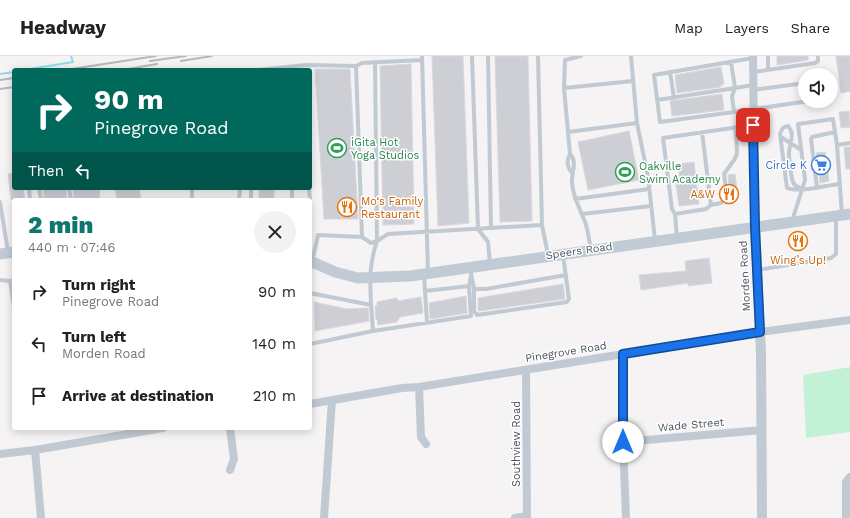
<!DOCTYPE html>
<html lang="en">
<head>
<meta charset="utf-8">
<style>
	:root { --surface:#fff; --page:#f2f2f2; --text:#222; --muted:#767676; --line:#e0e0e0; --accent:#0f766e }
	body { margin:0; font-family:"Work Sans",sans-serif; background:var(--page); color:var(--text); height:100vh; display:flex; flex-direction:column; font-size:15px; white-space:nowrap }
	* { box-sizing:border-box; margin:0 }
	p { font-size:13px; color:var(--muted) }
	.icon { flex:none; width:22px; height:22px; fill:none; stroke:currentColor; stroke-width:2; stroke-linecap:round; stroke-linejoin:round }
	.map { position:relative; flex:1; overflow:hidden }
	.drawer { position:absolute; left:12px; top:142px; width:300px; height:232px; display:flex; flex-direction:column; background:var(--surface); border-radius:4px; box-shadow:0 2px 10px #0003 }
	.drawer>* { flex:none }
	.top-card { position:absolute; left:12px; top:12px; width:300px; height:122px; border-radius:4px; box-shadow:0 2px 10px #0003; background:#00695c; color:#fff; overflow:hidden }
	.buttons { position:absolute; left:798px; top:12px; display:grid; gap:8px }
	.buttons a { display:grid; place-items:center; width:40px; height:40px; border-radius:50%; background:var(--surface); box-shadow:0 2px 10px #0003; font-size:20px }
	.pin { position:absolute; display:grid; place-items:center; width:34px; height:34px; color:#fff; margin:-17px; border-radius:8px; box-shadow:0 2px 6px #0006 }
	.me { position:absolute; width:44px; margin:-22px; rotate:0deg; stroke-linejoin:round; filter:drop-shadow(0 0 3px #0008) }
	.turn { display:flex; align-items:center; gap:14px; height:84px; padding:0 16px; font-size:18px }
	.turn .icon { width:52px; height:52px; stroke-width:2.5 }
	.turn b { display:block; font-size:28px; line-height:34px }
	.then { display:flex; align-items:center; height:38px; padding:0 16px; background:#0003; gap:8px; font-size:15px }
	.round { display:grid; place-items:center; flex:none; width:42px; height:42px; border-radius:21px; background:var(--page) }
	.overview { display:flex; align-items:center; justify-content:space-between; height:68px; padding:0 16px }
	h1 { font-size:24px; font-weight:800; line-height:30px; color:var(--accent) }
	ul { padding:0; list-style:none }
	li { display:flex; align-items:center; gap:12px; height:52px; padding:0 16px }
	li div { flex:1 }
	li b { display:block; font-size:15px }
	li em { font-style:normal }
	header { display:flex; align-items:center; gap:24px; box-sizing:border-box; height:56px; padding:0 20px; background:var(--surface); border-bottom:1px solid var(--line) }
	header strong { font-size:19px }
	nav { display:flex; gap:22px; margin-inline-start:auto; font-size:14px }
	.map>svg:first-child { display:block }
	.green { fill:#c3f1d5 }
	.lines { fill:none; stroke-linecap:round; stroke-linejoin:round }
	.stream { stroke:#90daee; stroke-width:2 }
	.building { fill:#cdcfd5; stroke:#d7d9de }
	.service { stroke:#c1cad2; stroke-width:4 }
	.minor { stroke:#c1cad2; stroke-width:8 }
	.tertiary { stroke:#c1cad2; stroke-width:10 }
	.secondary { stroke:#c1cbd6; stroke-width:11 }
	.rail { stroke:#b5b8bd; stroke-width:2 }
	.route-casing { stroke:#114b97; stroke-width:10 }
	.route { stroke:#1a73e8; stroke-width:7 }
	.labels { text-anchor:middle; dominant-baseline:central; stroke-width:3; stroke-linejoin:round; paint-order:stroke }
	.leisure-label { font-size:11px; fill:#27864d; stroke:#fff; text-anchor:start }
	.shop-label { font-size:11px; fill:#366cbe; stroke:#fff; text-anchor:end }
	.food-label { font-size:11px; fill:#c56008; stroke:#fff; text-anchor:end }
	.street-label { font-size:11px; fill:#4a5661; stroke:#fff }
</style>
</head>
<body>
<header>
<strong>Headway</strong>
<nav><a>Map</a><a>Layers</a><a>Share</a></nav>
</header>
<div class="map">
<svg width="850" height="462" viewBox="0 0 850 462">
	<rect width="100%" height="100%" fill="#f5f3f3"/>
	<!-- green -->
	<path class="green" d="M850 311V376L806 382 803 319Z"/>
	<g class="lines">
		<!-- stream -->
		<path class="stream" d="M24 14 73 6 71 0
			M0 18 14 16"/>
	</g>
	<!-- building -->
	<path class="building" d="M432 0H463L469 167 438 170Z
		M495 0H528L532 165 500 166Z
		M777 0H808V4L777 9Z
		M836 0H850V35L841 37Z
		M411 8 414 168 383 169 380 10Z
		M721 11 724 28 721 29V31L677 37 675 19Z
		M315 13H350L358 163H324Z
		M722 38 724 54 672 60 670 45Z
		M849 55 850 71 841 72 839 56Z
		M629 75 639 124 588 134 578 86Z
		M844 91H850V113H846Z
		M825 96 829 125 820 127 816 97Z
		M694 106 699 148 679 150 676 128H680L678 108Z
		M14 117V132H23L25 144H11L8 118Z
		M735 118 738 140 730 141 728 119Z
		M43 132H66L67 144H44Z
		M73 132H99L100 144H74Z
		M115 132H139L141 144H117Z
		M259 132H274V144H259Z
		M709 202 712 227 688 230V227L641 234 639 219 686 215 685 205Z
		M563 228 565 243 479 255 478 254V242Z
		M466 240 467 257 430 263 429 247Z
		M421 241 423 257 400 261 397 266 378 269 377 263 376 264 375 250H377V246L397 242 398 245Z
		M314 246 347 253 368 252 369 265 315 275Z"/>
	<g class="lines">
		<!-- service -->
		<path class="service" d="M422 0 428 217
			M472 0 478 173 488 186 490 208
			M488 0 491 172
			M538 0 542 169 548 199
			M631 0 637 67 648 121 655 184
			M375 6 377 185 388 178 542 169
			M356 10 362 181 371 187 377 185
			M258 14 306 9 356 10 362 7 422 4
			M768 14V0
			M670 16 674 42
			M753 16 815 7 818 5V0
			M831 25 834 38 831 42
			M753 29 735 32 732 40 734 56 809 45
			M564 32 633 25
			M753 34 805 27
			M657 44 735 32 731 6
			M734 56 660 66 654 19 753 2
			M568 76 637 67
			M781 81 801 94
			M570 98C578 106 571 117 572 127 573 141 580 153 585 166 588 174 589 184 591 193
			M572 117C567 111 566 105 570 98L564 32 565 4 581 0
			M817 131 811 83 812 81 835 76
			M29 132 30 144
			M39 132 41 144
			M69 132 71 144
			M251 132V144
			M292 132V144
			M309 132 310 144
			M802 133C800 132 796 130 794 128 791 124 789 103 789 97 789 87 796 79 788 70 782 71 782 73 780 78L787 132C799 137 827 129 840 128
			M575 143 649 133
			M192 144V132
			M239 144 240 132
			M0 146 8 196
			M711 149 721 147 727 141 724 118 734 104 737 98 736 71
			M582 158 651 150
			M675 158 706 153 711 149 702 76
			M842 159 837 89 850 87
			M310 160V175
			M792 165 805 124 798 68 833 63 837 89
			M677 182 675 158 672 153 663 82 753 69
			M757 214 831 202 836 198V161
			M310 215 318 179 362 181
			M471 217 474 233V255L477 259 567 246 569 243 563 199
			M424 219 427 267
			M0 224 10 225
			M14 224 10 225 14 251
			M474 233H486L566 219
			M425 235 469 230
			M310 237 371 249 373 275 310 288
			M371 249C370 224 369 209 377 185
			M373 275 471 260 469 230 471 220"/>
		<!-- minor -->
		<path class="minor" d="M753 0 755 171
			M623 298V386L626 462
			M526 314 527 462
			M419 331 421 381 426 388
			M310 348 402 332 419 331 760 276 850 264
			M623 386 762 374
			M35 394 41 462
			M0 398 35 394 163 372
			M230 414 234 403 230 372
			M324 462 332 344
			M515 462 527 460
			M846 462V426L850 421"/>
		<!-- tertiary -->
		<path class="tertiary" d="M755 171 761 297 762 462"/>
		<!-- secondary -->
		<path class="secondary" d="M0 198 14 196
			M310 205 335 216 358 222 410 220 850 158"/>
		<!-- rail -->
		<path class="rail" d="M150 5 186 0
			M181 5 212 0
			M65 14 156 0
			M122 14 157 8
			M0 24 14 22
			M0 33 14 31"/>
	</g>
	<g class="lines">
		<!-- route casing -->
		<g class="route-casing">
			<path id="route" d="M623 386V298L760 276 755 171 753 69"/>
		</g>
		<!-- route -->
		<use href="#route" class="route"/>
	</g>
	<!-- icons -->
	<defs>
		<g id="stadium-ring" transform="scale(1)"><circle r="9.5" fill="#fff" stroke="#2e9e5b" stroke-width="1.5"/><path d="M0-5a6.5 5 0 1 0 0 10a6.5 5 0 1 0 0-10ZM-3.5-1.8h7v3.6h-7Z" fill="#2e9e5b"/></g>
		<g id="supermarket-ring" transform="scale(1)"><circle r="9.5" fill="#fff" stroke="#3f7fe0" stroke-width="1.5"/><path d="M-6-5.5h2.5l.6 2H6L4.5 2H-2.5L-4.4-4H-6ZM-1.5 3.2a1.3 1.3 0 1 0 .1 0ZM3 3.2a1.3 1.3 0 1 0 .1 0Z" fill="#3f7fe0"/></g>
		<g id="restaurant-ring" transform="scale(1)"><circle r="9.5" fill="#fff" stroke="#e8710a" stroke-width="1.5"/><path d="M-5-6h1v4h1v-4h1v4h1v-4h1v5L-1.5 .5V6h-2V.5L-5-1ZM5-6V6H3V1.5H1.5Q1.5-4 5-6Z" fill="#e8710a"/></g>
	</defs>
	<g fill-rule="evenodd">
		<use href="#stadium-ring" x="337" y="92"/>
		<use href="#supermarket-ring" x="821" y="109"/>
		<use href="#stadium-ring" x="625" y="116"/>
		<use href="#restaurant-ring" x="729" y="138"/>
		<use href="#restaurant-ring" x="347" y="151"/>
		<use href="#restaurant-ring" x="798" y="185"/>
	</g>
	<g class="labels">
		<!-- leisure labels -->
		<g class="leisure-label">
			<text x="351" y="86">iGita Hot<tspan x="351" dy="13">Yoga Studios</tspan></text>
			<text x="639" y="110">Oakville<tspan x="639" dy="13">Swim Academy</tspan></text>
		</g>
		<!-- shop labels -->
		<g class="shop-label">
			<text x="807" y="109">Circle K</text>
		</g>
		<!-- food labels -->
		<g class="food-label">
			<text x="715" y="138">A&amp;W</text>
			<text x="361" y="145" text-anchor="start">Mo‘s Family<tspan x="361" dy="13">Restaurant</tspan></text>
			<text x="798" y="204" text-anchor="middle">Wing’s Up!</text>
		</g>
		<!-- street labels -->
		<g class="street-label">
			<text transform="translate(579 195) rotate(-8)">Speers Road</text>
			<text transform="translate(745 220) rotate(-93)">Morden Road</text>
			<text transform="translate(566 296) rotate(-9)">Pinegrove Road</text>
			<text transform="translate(691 369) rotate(-5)">Wade Street</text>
			<text transform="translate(516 388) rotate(-90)">Southview Road</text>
		</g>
	</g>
</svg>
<div class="buttons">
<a><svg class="icon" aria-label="sound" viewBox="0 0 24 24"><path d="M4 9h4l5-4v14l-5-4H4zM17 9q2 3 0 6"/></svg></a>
</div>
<div class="pin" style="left:753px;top:69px;background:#d93025"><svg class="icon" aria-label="arrive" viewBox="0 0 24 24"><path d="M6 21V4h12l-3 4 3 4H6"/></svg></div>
<svg class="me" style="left:623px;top:386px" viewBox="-20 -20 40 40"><circle r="19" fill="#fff"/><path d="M0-13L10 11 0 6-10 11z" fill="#1a73e8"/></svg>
<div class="top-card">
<div class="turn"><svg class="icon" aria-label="right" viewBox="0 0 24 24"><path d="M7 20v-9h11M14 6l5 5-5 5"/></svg><div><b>90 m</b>Pinegrove Road</div></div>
<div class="then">Then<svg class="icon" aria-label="left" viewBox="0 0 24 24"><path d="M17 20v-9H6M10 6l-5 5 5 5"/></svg></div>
</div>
<section class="drawer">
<div class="overview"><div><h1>2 min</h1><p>440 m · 07:46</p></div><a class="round"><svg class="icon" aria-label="close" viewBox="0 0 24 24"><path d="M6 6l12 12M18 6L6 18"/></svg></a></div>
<ul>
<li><svg class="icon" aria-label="right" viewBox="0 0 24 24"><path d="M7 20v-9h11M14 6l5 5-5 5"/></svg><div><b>Turn right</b><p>Pinegrove Road</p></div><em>90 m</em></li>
<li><svg class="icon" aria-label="left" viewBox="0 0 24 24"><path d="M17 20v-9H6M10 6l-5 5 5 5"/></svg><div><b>Turn left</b><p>Morden Road</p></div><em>140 m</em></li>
<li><svg class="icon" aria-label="arrive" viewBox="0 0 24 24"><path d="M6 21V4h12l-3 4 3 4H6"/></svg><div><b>Arrive at destination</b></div><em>210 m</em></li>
</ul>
</section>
</div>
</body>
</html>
